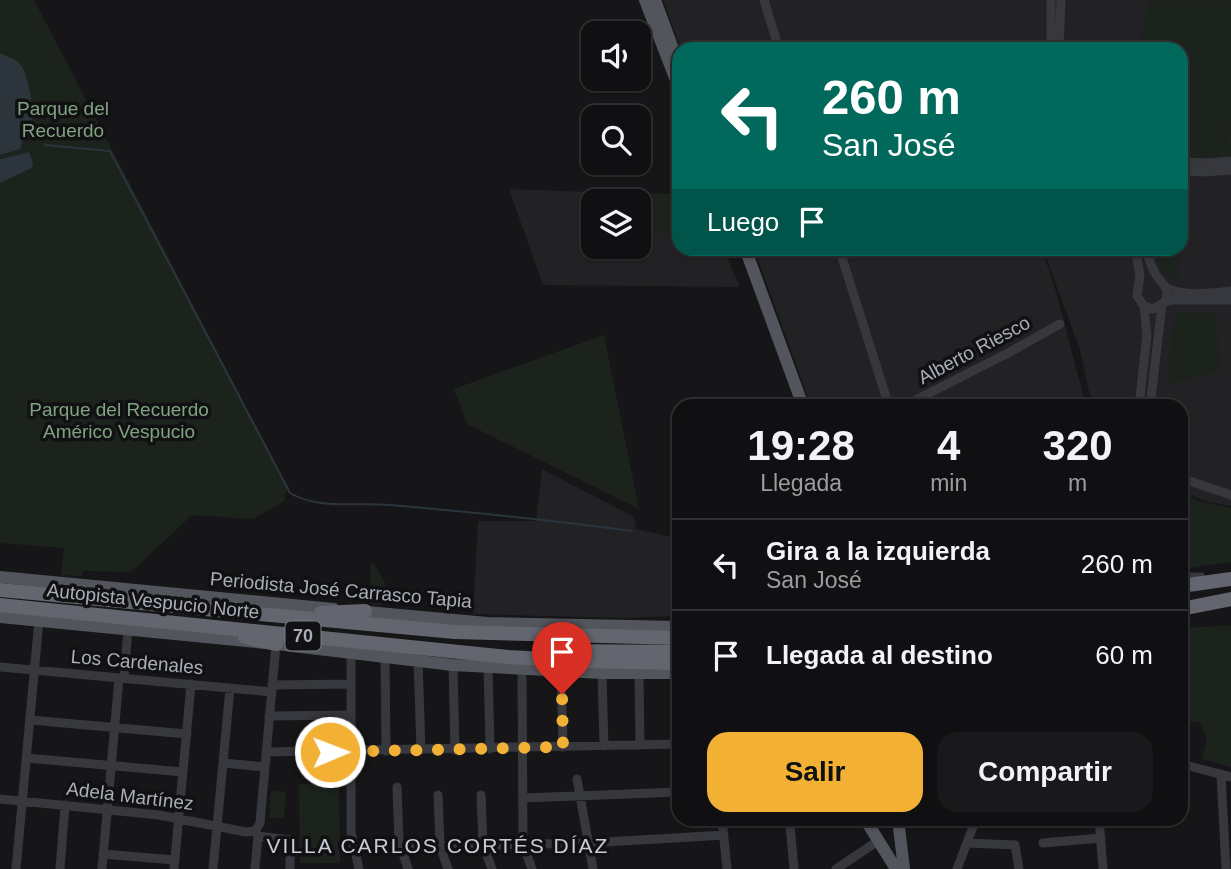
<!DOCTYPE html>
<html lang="es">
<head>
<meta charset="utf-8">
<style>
	:root { --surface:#101012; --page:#19191b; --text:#f1f3f6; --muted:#9c9d9f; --line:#303032; --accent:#f2b134 }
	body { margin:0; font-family:Helvetica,sans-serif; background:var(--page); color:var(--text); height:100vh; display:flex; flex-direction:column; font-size:26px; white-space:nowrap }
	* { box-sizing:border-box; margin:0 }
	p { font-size:23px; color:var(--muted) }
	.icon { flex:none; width:38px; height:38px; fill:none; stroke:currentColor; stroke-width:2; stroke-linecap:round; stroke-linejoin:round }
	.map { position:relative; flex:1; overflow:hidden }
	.sheet { position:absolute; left:672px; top:399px; width:516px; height:427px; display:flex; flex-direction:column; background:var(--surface); border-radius:21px; box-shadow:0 2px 5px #0004,0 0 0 2px var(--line) }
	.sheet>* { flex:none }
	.top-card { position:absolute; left:672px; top:42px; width:516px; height:214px; border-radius:21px; box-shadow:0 2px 5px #0004,0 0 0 2px var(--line); background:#00695c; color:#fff; overflow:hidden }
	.controls { position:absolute; left:581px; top:21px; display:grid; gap:14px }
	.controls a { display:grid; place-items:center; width:70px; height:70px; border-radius:14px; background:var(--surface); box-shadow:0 2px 5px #0004,0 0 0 2px var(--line); font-size:35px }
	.pin { position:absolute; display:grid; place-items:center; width:60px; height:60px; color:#fff; margin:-72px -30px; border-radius:50% 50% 50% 0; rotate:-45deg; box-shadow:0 0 7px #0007 }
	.pin .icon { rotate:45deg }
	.me { position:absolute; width:77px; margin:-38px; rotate:89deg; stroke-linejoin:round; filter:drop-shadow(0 0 5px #0008) }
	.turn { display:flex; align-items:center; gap:24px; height:147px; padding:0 35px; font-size:32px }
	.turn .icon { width:91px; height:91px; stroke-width:2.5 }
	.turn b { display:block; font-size:49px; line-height:60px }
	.then { display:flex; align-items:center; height:66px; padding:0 35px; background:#0003; gap:14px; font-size:26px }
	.eta { display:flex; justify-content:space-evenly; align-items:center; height:119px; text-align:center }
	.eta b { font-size:42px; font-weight:600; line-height:49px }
	.primary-button { display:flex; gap:14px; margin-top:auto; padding:14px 35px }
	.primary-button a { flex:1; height:80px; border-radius:21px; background:var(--accent); color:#111; font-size:28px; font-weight:600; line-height:80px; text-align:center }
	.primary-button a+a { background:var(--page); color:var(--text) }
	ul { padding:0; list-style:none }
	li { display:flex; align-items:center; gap:21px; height:91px; padding:0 35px; border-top:2px solid var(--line) }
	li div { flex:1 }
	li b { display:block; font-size:26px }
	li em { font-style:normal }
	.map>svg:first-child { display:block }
	.built { fill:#222225 }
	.green { fill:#1c231d }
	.water { fill:#2c353c }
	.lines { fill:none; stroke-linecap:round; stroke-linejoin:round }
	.stream { stroke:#2c353c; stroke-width:2 }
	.minor { stroke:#37383d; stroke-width:9 }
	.major { stroke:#53555c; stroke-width:12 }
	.highway { stroke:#63666e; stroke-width:14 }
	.route { stroke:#f2b134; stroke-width:12; stroke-dasharray:0 21.6 }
	.labels { text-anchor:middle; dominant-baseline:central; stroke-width:7; stroke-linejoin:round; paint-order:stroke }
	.shield { fill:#111113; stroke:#7b7e86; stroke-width:2 }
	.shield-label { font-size:18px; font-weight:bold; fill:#a8adb8 }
	.park-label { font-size:19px; fill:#7fa381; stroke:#111113 }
	.street-label { font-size:19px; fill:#a8adb8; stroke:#111113 }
	.neighbourhood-label { font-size:21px; letter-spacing:2px; fill:#c9ccd4; stroke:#111113 }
</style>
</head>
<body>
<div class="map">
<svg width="1231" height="869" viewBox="0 0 1231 869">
	<rect width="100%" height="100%" fill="#161618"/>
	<!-- built -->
	<path class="built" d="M663 0H1231V506L1205 501 1181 491V406H1092L1080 350 1043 249 1181 248V49H681Z
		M509 189 620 193 619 201H593V247H639V234H679V248L723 249 740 287 543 285Z
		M754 249H1042L1057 295 1086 406H811Z
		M542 469 634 517 636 529 679 539V616L622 618 473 614 478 521H536Z"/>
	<!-- green -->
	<path class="green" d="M0 0H34L288 487 284 501 253 519 192 515 131 572 83 571 82 576 61 575 64 548 0 543V183L32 168 29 152 0 159V155L20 149 27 128 32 123C30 95 28 66 0 53Z
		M1149 0 1231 2V126L1229 138 1224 143H1231V159L1181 160V49H1139Z
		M620 193 679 194V234H639V201H619Z
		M1153 249H1176L1179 283 1164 272Z
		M1175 313 1216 314 1220 371 1167 384Z
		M604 335 639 509 467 424 454 389Z
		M1181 492 1201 502 1231 508V562L1181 569Z
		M371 561C382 575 392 589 380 605L370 604Z
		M1219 626H1231V767L1202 759 1207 739 1199 722 1181 721V628Z
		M299 784H339L340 863H300Z
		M271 791 286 792 284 818H269Z"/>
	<!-- water -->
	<path class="water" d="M0 53C6 56 16 59 20 64 29 75 31 102 34 117L27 128 20 149 0 155Z
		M29 152 33 163 32 168 0 183V159Z"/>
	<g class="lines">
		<!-- stream -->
		<path class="stream" d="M45 145 110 151 290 493C319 510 358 502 390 505 471 512 551 520 632 531"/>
		<!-- minor -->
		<path class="minor" d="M764 0 779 49
			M1051 49V0
			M1059 49 1061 0
			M1181 162 1209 163 1231 161
			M1181 171 1204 172 1231 170
			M839 248 889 406
			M1135 248 1140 275 1137 296 1144 306 1153 309 1165 302C1172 285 1159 284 1154 271 1150 264 1148 256 1145 248
			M1167 288C1184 297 1212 293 1231 291
			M1165 302 1173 300H1231
			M904 406 1008 353 1060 324
			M1139 406 1147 335 1144 306
			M1150 406 1162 305
			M1181 478 1231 495
			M1181 577H1201
			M351 653V832L359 869
			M385 656 386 751
			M418 660 421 750
			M453 665 455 750
			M0 667 272 692
			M488 667 490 749
			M522 669 523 844 532 869
			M561 671 563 747
			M602 673 604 746
			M639 673 640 745
			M675 673V744
			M124 678 128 629
			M272 685 351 684
			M269 716 351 715
			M30 720 187 734
			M266 752 679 744
			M27 758 183 772
			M223 763 265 767
			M1181 764 1231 777
			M1221 774 1226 869
			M577 779 593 869
			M397 787 399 841 408 869
			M438 795 440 846 448 869
			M481 795 483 845 492 869
			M523 798 679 792
			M0 799 159 815 246 832 255 831
			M722 819 727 869
			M1099 819 1103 869
			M790 825 794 869
			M258 836 290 840V869
			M967 843 1015 845 1019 869
			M1043 843 1101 838
			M353 848 589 843 724 835
			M103 854 175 860
			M16 869 39 620
			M60 869 65 805
			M102 869 119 678
			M174 869 191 684
			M213 869 230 688
			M255 869 258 836 255 831 260 823 276 644
			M836 869 878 841
			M957 869 976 819"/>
		<!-- major -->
		<path class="major" d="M645 0 679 88
			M655 0 679 65
			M745 248 803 406
			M0 577 334 609
			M356 611 487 623 679 627
			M0 617 276 644 453 665 602 673H679
			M865 819 896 869
			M898 819 904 869"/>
		<!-- highway -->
		<path class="highway" d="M1181 586 1231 579
			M0 590 455 632 679 638
			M0 605 508 657 584 661 679 663
			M1181 609 1231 599
			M321 613 365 611
			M245 637 276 644
			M562 651 679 652"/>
	</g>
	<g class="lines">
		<!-- route -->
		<path class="route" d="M330 752 563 747 562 694"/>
	</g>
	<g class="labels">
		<!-- shield labels -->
		<rect class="shield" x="285.5" y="621.5" width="35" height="29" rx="5"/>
		<g class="shield-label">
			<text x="303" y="636">70</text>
		</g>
		<!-- park labels -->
		<g class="park-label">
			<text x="63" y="108">Parque del<tspan x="63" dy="22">Recuerdo</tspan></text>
			<text x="119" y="409">Parque del Recuerdo<tspan x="119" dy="22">Américo Vespucio</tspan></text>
		</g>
		<!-- street labels -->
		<g class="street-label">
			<text transform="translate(974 350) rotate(-28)">Alberto Riesco</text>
			<text transform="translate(341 590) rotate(5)">Periodista José Carrasco Tapia</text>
			<text transform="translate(153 601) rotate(6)">Autopista Vespucio Norte</text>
			<text transform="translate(137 662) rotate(5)">Los Cardenales</text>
			<text transform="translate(130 796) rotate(7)">Adela Martínez</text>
		</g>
		<!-- neighbourhood labels -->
		<g class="neighbourhood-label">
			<text x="438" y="845">VILLA CARLOS CORTÉS DÍAZ</text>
		</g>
	</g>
</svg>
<div class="controls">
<a><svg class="icon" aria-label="sound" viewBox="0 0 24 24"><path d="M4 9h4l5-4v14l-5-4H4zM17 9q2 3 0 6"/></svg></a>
<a><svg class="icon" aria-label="search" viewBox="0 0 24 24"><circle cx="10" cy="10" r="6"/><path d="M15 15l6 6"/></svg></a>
<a><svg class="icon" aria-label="layers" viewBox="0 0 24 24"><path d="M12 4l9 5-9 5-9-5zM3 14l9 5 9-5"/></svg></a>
</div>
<div class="pin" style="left:562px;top:694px;background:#d93025"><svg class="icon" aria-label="arrive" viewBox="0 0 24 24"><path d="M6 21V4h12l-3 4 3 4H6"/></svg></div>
<svg class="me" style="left:330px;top:752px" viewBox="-20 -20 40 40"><circle r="17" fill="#f2b134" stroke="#fff" stroke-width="3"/><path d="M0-11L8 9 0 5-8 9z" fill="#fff"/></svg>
<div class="top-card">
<div class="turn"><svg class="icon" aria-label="left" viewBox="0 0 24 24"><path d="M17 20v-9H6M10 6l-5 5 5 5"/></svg><div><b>260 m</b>San José</div></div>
<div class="then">Luego<svg class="icon" aria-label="arrive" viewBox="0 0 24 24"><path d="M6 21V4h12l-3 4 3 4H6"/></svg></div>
</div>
<section class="sheet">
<div class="eta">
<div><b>19:28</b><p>Llegada</p></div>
<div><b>4</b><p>min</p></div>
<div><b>320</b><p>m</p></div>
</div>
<ul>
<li><svg class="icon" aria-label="left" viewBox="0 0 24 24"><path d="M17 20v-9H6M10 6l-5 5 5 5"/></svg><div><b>Gira a la izquierda</b><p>San José</p></div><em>260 m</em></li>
<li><svg class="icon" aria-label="arrive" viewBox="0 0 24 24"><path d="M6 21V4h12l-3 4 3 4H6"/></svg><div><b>Llegada al destino</b></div><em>60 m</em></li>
</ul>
<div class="primary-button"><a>Salir</a><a>Compartir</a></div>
</section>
</div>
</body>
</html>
